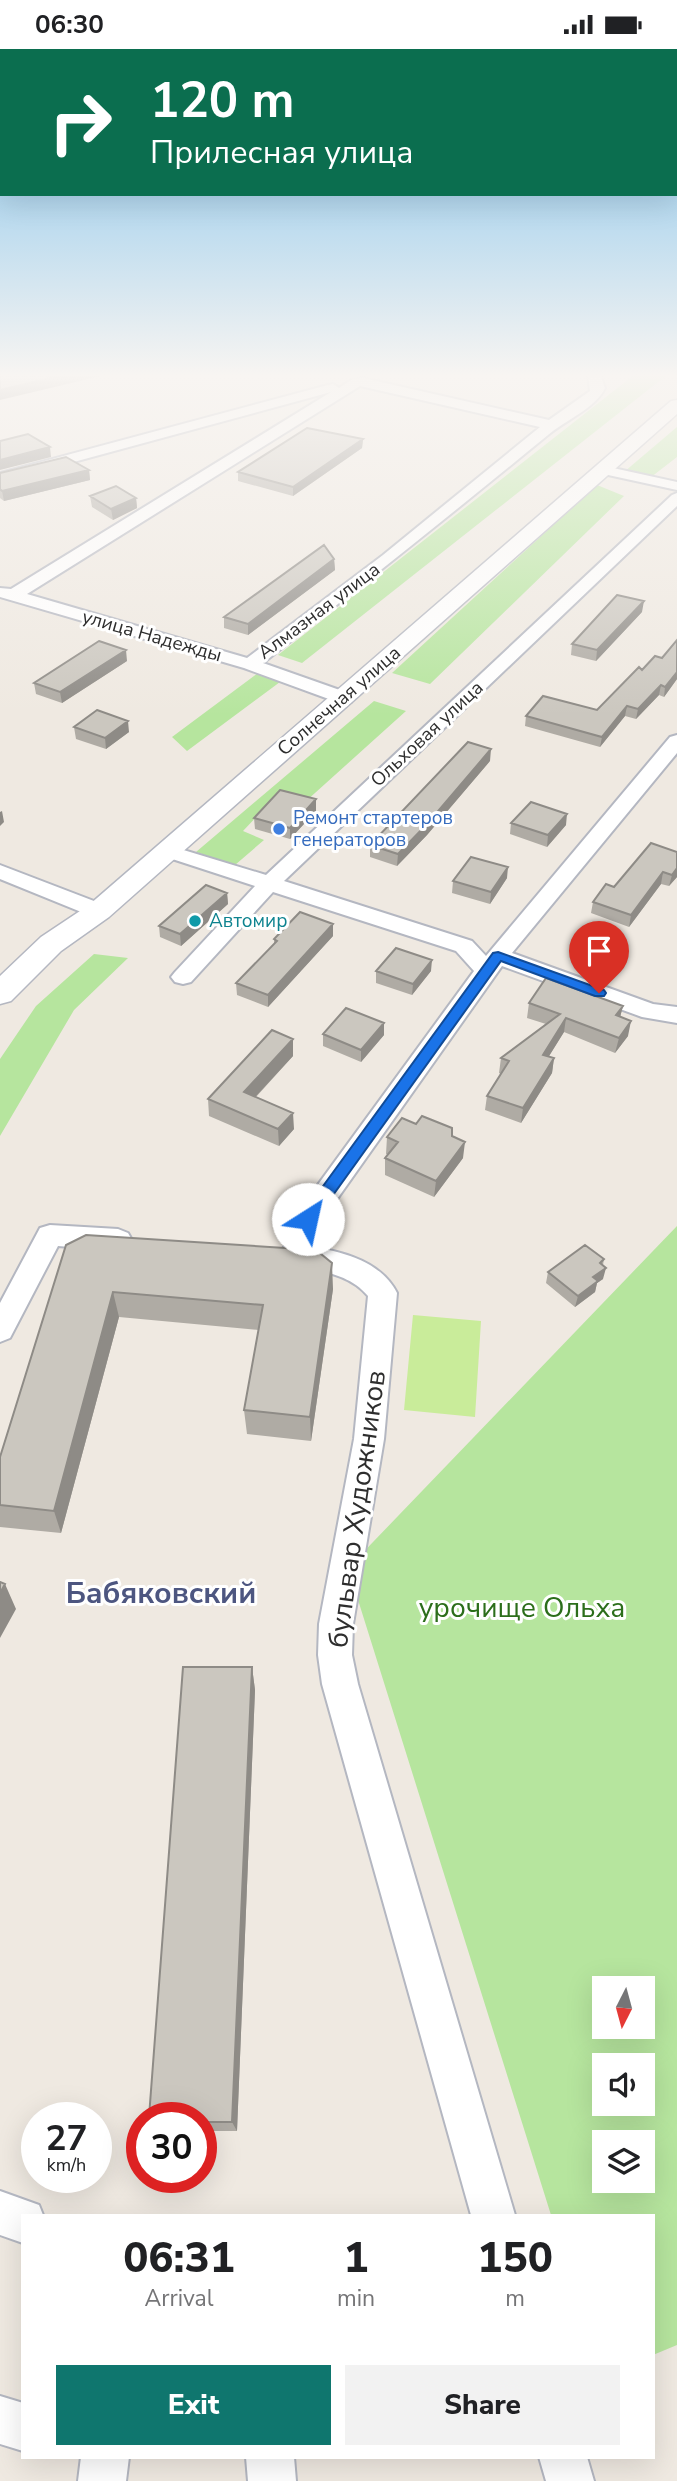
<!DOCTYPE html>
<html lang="en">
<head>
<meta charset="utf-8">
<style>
	:root { --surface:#fff; --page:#f2f2f2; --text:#202124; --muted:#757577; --accent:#0f766e }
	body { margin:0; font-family:"Nunito Sans",sans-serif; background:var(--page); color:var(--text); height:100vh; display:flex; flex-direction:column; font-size:26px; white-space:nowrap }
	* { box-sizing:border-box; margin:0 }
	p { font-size:23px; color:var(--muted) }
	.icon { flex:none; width:38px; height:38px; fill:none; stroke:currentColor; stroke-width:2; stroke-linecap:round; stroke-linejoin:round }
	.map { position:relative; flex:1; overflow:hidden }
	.drawer { position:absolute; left:21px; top:2165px; width:634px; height:245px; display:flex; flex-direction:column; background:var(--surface); border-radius:0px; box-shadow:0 7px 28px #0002 }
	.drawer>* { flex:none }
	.guide { position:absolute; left:0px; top:0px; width:677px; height:147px; box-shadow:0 7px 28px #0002; background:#0b6e4f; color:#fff; overflow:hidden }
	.needle { width:46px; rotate:186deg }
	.controls { position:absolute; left:592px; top:1927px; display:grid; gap:14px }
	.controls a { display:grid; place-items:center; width:63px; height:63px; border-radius:0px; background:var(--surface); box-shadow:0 7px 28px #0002; font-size:35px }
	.speed { position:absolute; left:21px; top:2053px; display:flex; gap:14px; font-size:35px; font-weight:700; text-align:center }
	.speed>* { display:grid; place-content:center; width:91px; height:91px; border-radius:50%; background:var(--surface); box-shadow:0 7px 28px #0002; line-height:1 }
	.speed small { font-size:18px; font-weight:400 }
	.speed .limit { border:10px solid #d22; background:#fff; color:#111 }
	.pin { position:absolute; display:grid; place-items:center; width:60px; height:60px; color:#fff; margin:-72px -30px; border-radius:50% 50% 50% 0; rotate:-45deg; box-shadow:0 0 7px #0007 }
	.pin .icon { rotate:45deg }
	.me { position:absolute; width:77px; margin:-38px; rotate:35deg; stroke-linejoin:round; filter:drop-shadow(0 0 5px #0008) }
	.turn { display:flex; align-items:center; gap:24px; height:147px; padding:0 35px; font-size:32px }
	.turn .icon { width:91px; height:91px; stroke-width:2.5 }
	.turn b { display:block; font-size:49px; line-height:60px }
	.eta { display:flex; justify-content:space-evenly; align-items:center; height:119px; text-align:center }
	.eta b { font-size:42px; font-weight:800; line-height:49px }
	.primary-button { display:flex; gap:14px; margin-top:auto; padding:14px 35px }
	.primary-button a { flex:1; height:80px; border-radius:0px; background:var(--accent); color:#fff; font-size:28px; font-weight:800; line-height:80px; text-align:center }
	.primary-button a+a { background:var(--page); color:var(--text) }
	.status { display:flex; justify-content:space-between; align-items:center; height:49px; padding:0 35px; background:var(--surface); direction:ltr }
	.status svg { height:19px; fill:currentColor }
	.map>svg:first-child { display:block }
	.green { fill:#b6e59e; fill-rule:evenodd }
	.pitch { fill:#c9ec9a }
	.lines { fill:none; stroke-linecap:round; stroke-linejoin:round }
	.minor-casing { stroke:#b4b7c1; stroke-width:4 }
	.tertiary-casing { stroke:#b4b7c1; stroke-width:3 }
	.minor { fill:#fff; fill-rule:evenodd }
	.tertiary { fill:#fff; fill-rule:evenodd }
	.wall { fill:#afaba4 }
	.shaded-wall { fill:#8e8b86 }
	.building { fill:#cbc7bf; stroke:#8e8b86; stroke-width:2 }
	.route { fill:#1a73e8; stroke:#114b97; stroke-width:2 }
	.shop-dot { fill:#3f7fe0; stroke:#fff; stroke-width:2.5 }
	.culture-dot { fill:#0f9aa8; stroke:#fff; stroke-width:2.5 }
	.labels { text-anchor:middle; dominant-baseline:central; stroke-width:6; stroke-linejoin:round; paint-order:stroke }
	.far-street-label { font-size:19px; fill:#2e2e2e; stroke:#fff }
	.far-shop-label { font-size:19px; fill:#366cbe; stroke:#fff; text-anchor:start }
	.far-culture-label { font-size:19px; fill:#0d838f; stroke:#fff; text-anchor:start }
	.near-street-label { font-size:28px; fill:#2e2e2e; stroke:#fff }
	.near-park-label { font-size:28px; fill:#2c6e1b; stroke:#fff }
	.district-label { font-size:30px; font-weight:bold; fill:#4d5680; stroke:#fff }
</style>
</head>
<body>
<div class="status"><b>06:30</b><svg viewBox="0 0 49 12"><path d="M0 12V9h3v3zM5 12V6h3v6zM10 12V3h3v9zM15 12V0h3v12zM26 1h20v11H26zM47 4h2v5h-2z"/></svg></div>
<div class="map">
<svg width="677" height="2432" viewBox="0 0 677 2432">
	<rect width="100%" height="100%" fill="#efe9e1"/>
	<!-- green -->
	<path class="green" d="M634 326H667L302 614 278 606Z
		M677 378V408L646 432 624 423Z
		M597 436 624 447 430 635 392 624Z
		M258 624 280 633 187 702 172 688Z
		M374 652 406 662 305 753 277 746 243 782 264 791 235 816 196 803Z
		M94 905 128 909 74 961 0 1087V1010L36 957Z
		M677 1177V2296L653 2306V2166H551L348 1519ZM604 1939H642V1978H604ZM604 2016H642V2054H604ZM604 2093H642V2132H604Z"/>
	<!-- pitch -->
	<path class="pitch" d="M413 1266 481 1272 475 1368 404 1361Z"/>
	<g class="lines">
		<!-- minor casing -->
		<g class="minor-casing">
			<path id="minor" d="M588 326H600L605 339C596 359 564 372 548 386 454 463 359 539 263 614L351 645 353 649 351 653H337L244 619 0 548V539L11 540 331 343 0 433V424L328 336 333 335 339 339 351 331 363 329 549 371 590 342ZM360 337 540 378 383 506 247 609 27 545Z
				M604 417 677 433V441L599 424 597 421Z
				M677 444V457L284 832 472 892 486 907 670 688 677 686V704L512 904 653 955 677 958V974L642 968 502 917 318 1177 308 1180 298 1177 294 1170 298 1163 474 922 456 902 273 843 191 933 183 935 175 933 171 928 175 923 255 837 160 806 156 802 160 798 167 796 266 826 672 446Z
				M0 816 107 857 110 862 107 867H91L0 830Z
				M50 1176 118 1180 128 1184 132 1191 128 1198 118 1202 58 1197 10 1289 0 1293V1254L40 1179Z
				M294 1195C331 1200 379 1208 397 1244L384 1390 353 1575 352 1606 358 1635 515 2166H471L322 1635 318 1606 319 1575 354 1390 368 1247C346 1221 314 1223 284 1214L280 1206 284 1198Z
				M0 2142 39 2156 43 2166H23V2194L0 2186Z
				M0 2347 23 2354V2402L0 2395Z
				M81 2408H129L126 2432H78Z
				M246 2408H294L296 2432H248Z
				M539 2408H587L594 2432H546Z"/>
		</g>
		<!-- tertiary casing -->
		<g class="tertiary-casing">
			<path id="tertiary" d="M677 351V365L109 868 61 902 11 952 0 955V927L41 888 89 856 671 352Z"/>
		</g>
		<!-- minor -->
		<use href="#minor" class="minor"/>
		<!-- tertiary -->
		<use href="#tertiary" class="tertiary"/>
	</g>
	<!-- wall -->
	<path class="wall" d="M363 390 362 399 293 447 238 432V423Z
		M89 421 90 431 4 452 0 449V424Z
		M90 447 136 449 137 459 113 471 92 458Z
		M334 510 335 521 248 586 224 579V568Z
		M642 563 596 612 571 606 572 595Z
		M677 591V630L664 648 659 646 636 670 625 667 600 698 525 677 526 667 597 661 642 621 662 609Z
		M127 612 62 654 36 645 34 634Z
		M74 678 129 683 106 700 76 690Z
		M490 712 427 786 397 817 370 808V796Z
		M316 750V762L290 790 255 780 254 769Z
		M511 774 566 776 547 798 510 785Z
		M677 803V828L669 837 661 835 629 878 591 864 593 853 614 838Z
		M507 829 490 855 452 844 453 832Z
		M227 844 228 855 181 897 160 888 159 877Z
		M333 887 268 958 237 946 236 934 274 895V890Z
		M376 922H431L412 946 376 934Z
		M529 954 623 957 620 968 628 987 615 1004 564 983 549 1007 554 1009 552 1024 521 1074 485 1061 487 1047 501 1025 499 1024 501 1009 546 975 527 969Z
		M384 974V986L361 1013 323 997V985Z
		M293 990V1007L256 1048 294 1080 279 1097 209 1067 208 1050Z
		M416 1075 452 1087 463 1109 434 1148 385 1126V1109L388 1106 386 1105 387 1088Z
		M66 1196 333 1240 311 1392 247 1385 244 1361 259 1281 119 1268 61 1484 0 1478V1408Z
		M604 1210 603 1216V1230L597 1234 595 1243 575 1258 546 1234 548 1223Z
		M252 1618 255 1641 237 2082H201V2068Z"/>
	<!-- shaded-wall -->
	<path class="shaded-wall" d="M63 326H105L0 351V341Z
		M363 390 362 399 293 447V438Z
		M50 398 51 408 0 421V411Z
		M89 421 90 431 4 452 2 442Z
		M136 449 137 459 113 471 111 460Z
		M334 510 335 521 248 586V575Z
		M644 552 642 563 596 612 597 601Z
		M126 601 127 612 62 654 60 643Z
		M677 623V630L664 648 665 638Z
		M661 636 659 646 636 670 638 660Z
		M627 657 625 667 600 698 602 688Z
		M128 672 129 683 106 700 105 689Z
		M491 700 490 712 427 786 397 817 398 805Z
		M316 750V762L290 790V779Z
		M2 762 4 773 0 777V763Z
		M567 765 566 776 547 798 548 786Z
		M508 818 507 829 490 855 491 843Z
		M677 819V828L669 837 672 826Z
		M663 823 661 835 629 878 631 866Z
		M227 844 228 855 181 897 180 885Z
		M333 875V887L268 958V946Z
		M432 911 431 922 412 946 413 935Z
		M623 957 619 972 616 966Z
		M566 969 564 983 541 1020 543 1006Z
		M631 972 628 987 615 1004 619 989Z
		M384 974V986L361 1013V1001Z
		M293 990V1007L245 1059 244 1043Z
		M554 1009 552 1024 521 1074 523 1059Z
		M293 1064 294 1080 279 1097 278 1080Z
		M465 1093 463 1109 434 1148 436 1132Z
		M332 1214 333 1240 311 1392 310 1368Z
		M606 1219 603 1230 597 1234 595 1243 575 1258 578 1247 593 1228Z
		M113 1243 119 1268 61 1484 54 1462Z
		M5 1535 16 1560 0 1589V1544Z
		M252 1618 255 1641 237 2082 232 2073Z"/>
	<!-- building -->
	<path class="building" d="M0 326H63L0 341Z
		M307 379 363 390 293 438 238 423Z
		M28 385 50 398 0 411V392Z
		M66 408 89 421 2 442 0 440V424Z
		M116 437 136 449 111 460 90 447Z
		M324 496 334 510 248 575 224 568Z
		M617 546 644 552 597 601 572 595Z
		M677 591V623L665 638 661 636 638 660 627 657 602 688 526 667 543 647 597 661 639 618 642 621 655 607 662 609Z
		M99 592 126 601 60 643 34 634Z
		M97 661 128 672 105 689 74 678Z
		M468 693 491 700 428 774 398 805 370 796Z
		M280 741 316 750 290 779 254 769Z
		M531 753 567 765 548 786 511 774Z
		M651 794 677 803V819L672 826 663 823 631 866 593 853 606 835 614 838Z
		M471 808 508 818 491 843 453 832Z
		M206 836 227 844 180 885 159 877Z
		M300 863 333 875 268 946 236 934 277 892 274 890Z
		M396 899 432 911 413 935 376 922Z
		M546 929 623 957 616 966 631 972 619 989 566 969 543 1006 554 1009 523 1059 487 1047 509 1012 501 1009 560 965 529 954Z
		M346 959 384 974 361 1001 323 985Z
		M272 981 293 990 244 1043 293 1064 278 1080 208 1050Z
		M422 1067 452 1079V1087L465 1093 436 1132 385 1109 398 1093 387 1088 402 1069 416 1075Z
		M86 1186 316 1201 332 1214 310 1368 244 1361 263 1256 113 1243 54 1462 0 1456V1408L66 1196Z
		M585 1196 604 1210 600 1214 606 1219 593 1228 598 1232 578 1247 548 1223Z
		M0 1533 5 1535 0 1544Z
		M183 1618H252L232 2073H201V2068H149Z"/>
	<!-- sky -->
	<linearGradient id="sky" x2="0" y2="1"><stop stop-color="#7abfeb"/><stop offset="0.49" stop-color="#f8f5f2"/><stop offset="1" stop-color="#f8f5f2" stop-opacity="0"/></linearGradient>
	<rect width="677" height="666" fill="url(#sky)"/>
	<!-- route -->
	<path class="route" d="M498 903 604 941 606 944 604 947H595L501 912 313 1174H302L300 1170 302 1166 493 904Z"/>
	<!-- markers -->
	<circle class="shop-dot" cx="279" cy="780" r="7"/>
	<circle class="culture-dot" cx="195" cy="872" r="7"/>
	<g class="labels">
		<!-- far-street labels -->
		<g class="far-street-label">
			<text transform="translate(319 562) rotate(-37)">Алмазная улица</text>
			<text transform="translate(152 587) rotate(16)">улица Надежды</text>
			<text transform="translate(339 652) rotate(-41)">Солнечная улица</text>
			<text transform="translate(427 685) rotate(-43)">Ольховая улица</text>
		</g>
		<!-- far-shop labels -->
		<g class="far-shop-label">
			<text x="293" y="769">Ремонт стартеров<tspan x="293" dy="22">генераторов</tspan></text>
		</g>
		<!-- far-culture labels -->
		<g class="far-culture-label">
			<text x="209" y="872">Автомир</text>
		</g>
		<!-- near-street labels -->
		<g class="near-street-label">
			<text transform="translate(357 1460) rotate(-82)">бульвар Художников</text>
		</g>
		<!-- near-park labels -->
		<g class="near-park-label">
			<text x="522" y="1559">урочище Ольха</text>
		</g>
		<!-- district labels -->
		<g class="district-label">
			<text x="161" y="1544">Бабяковский</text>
		</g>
	</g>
</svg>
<div class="controls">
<a><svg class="needle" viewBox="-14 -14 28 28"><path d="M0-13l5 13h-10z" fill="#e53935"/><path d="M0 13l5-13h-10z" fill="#757577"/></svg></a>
<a><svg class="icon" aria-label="sound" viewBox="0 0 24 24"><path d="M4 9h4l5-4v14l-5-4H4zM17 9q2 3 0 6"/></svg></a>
<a><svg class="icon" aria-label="layers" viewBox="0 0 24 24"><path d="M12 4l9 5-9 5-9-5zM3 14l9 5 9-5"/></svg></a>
</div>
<div class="speed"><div>27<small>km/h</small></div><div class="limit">30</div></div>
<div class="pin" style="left:599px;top:944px;background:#d93025"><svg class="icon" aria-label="arrive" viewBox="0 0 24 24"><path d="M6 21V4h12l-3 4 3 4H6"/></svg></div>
<svg class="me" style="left:308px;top:1170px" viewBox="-20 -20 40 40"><circle r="19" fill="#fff"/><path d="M0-13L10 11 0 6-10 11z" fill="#1a73e8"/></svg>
<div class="guide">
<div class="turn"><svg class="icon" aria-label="right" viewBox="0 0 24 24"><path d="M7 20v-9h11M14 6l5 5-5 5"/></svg><div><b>120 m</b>Прилесная улица</div></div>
</div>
<section class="drawer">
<div class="eta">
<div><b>06:31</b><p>Arrival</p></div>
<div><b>1</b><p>min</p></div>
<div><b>150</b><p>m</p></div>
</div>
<div class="primary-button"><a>Exit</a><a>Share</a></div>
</section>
</div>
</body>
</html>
